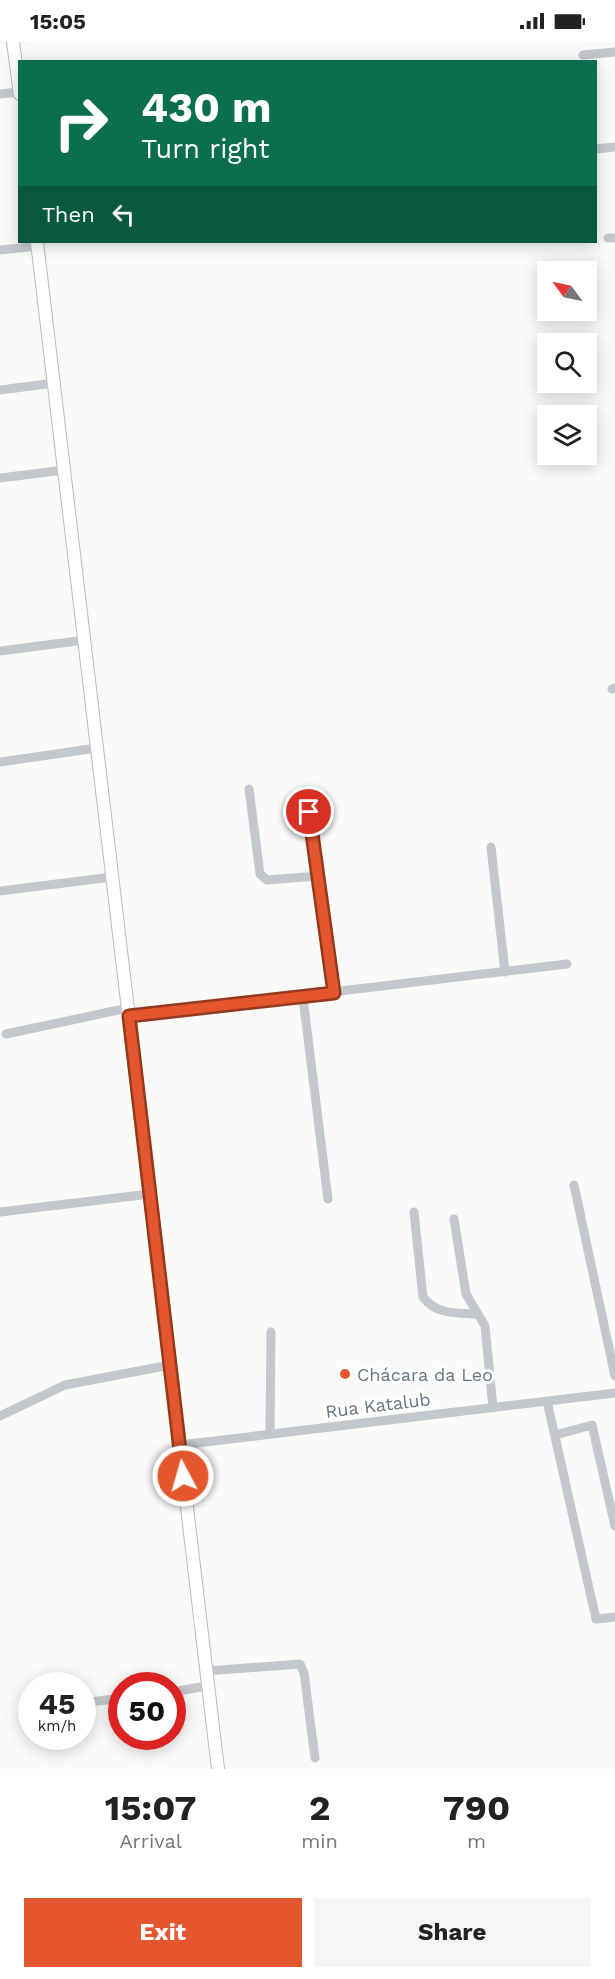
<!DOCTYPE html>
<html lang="en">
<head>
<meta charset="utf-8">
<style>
	:root { --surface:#fff; --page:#f6f6f6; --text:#222; --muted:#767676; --accent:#e4572e }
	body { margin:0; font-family:"Work Sans",sans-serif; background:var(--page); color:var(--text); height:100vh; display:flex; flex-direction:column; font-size:22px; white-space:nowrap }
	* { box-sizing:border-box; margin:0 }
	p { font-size:20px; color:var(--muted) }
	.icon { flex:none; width:33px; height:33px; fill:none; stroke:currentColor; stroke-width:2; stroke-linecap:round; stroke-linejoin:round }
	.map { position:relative; height:1727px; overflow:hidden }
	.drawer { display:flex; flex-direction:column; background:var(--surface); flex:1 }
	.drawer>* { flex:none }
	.guide { position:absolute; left:18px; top:18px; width:579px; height:183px; border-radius:0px; box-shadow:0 3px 15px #0003; background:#0b6e4f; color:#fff; overflow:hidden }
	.needle { width:39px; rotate:303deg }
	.tools { position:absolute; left:537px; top:219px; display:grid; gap:12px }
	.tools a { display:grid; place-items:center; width:60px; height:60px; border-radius:0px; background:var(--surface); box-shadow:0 3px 15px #0003; font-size:30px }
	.speed { position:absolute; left:18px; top:1630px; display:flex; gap:12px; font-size:30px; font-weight:700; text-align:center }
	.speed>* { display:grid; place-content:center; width:78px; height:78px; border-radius:50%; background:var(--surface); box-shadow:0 3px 15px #0003; line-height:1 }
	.speed small { font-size:15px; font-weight:400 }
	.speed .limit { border:9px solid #d22; background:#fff; color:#111 }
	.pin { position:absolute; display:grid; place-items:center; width:51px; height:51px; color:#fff; margin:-26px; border:3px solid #fff; border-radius:50%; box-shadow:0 2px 6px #0007 }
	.me { position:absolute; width:66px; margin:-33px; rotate:354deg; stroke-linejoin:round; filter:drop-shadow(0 0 4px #0008) }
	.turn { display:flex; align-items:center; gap:21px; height:126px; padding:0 24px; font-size:27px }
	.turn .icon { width:78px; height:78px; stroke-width:2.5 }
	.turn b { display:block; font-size:42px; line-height:51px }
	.then { display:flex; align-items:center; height:57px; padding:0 24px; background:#0003; gap:12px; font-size:22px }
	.eta { display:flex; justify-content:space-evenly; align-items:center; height:102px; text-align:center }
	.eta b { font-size:36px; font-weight:700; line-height:42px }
	.button { display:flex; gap:12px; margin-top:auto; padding:12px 24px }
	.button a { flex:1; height:69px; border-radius:0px; background:var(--accent); color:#fff; font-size:24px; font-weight:700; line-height:69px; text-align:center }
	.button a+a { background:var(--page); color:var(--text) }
	.status { display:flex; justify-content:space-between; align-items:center; height:42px; padding:0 30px; background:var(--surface); direction:ltr }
	.status svg { height:16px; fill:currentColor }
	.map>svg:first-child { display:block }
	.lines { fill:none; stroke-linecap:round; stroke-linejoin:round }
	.major-casing { stroke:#b5babe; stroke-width:14 }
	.minor { stroke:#c3c8cc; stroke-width:9 }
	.major { stroke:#fff; stroke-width:12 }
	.route-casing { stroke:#94391e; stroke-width:15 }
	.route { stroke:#e4572e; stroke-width:10 }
	.poi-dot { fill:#e4572e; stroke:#fff; stroke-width:2 }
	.labels { text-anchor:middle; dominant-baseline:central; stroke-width:6; stroke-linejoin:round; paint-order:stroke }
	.poi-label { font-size:18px; fill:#657683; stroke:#fff; text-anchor:start }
	.street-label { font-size:18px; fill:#657683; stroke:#fff }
</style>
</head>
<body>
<div class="status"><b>15:05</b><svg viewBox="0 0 49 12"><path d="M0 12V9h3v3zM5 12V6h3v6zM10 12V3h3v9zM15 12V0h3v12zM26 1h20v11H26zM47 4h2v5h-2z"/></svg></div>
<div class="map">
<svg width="615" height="1727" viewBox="0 0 615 1727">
	<rect width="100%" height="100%" fill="#fafaf8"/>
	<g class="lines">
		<!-- major casing -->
		<g class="major-casing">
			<path id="major" d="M13 0 20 52
				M37 200 218 1727"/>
		</g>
		<!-- minor -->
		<path class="minor" d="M583 13 615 10
			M0 52 19 50
			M596 107 615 105
			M608 196H615
			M0 208 38 204
			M0 348 54 341
			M0 436 64 428
			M0 609 85 598
			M612 647 615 646
			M0 720 97 706
			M249 747 260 832 267 838 318 834
			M306 749 334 951
			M491 805 505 930
			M0 849 112 835
			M303 956 328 1157
			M129 974 567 922
			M6 992 128 966
			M574 1143 615 1334
			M0 1170 150 1152
			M414 1170 423 1255C436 1273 458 1271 478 1272
			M454 1177 466 1252 485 1284 493 1366
			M547 1359 596 1577 615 1575
			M0 1374 65 1343 170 1323
			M270 1392 271 1290
			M555 1393 592 1383 615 1484
			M180 1403 615 1351
			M206 1629 300 1622 304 1631 315 1716
			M172 1650 207 1644
			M82 1661 122 1656
			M25 1668 32 1667"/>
		<!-- major -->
		<use href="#major" class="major"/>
	</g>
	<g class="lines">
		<!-- route casing -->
		<g class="route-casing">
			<path id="route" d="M183 1434 129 974 334 951 309 770"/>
		</g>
		<!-- route -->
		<use href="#route" class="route"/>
	</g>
	<!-- markers -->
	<circle class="poi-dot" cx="345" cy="1332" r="6"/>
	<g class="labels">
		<!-- poi labels -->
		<g class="poi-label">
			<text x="357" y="1332">Chácara da Leo</text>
		</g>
		<!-- street labels -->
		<g class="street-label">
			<text transform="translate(378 1363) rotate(-7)">Rua Katalub</text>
		</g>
	</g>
</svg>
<div class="tools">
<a><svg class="needle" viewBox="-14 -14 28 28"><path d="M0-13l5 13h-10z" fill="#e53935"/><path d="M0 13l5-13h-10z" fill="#767676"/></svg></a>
<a><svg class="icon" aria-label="search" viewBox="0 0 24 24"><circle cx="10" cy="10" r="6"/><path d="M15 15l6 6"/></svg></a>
<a><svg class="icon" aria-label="layers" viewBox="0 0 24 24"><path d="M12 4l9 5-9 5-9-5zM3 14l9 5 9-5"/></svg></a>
</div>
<div class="speed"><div>45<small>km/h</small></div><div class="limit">50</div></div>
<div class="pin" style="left:309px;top:770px;background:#d93025"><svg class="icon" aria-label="arrive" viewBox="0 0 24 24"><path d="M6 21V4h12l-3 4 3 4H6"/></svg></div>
<svg class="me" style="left:183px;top:1434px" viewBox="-20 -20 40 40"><circle r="17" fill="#e4572e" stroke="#fff" stroke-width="3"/><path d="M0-11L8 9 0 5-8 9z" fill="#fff"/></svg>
<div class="guide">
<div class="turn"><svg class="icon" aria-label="right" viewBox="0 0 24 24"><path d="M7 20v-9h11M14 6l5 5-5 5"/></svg><div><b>430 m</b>Turn right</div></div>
<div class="then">Then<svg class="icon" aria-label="left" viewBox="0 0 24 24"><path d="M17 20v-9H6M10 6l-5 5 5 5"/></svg></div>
</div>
</div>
<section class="drawer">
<div class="eta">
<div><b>15:07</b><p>Arrival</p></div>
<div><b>2</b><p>min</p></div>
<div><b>790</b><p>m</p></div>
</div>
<div class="button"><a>Exit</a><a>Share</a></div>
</section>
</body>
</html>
